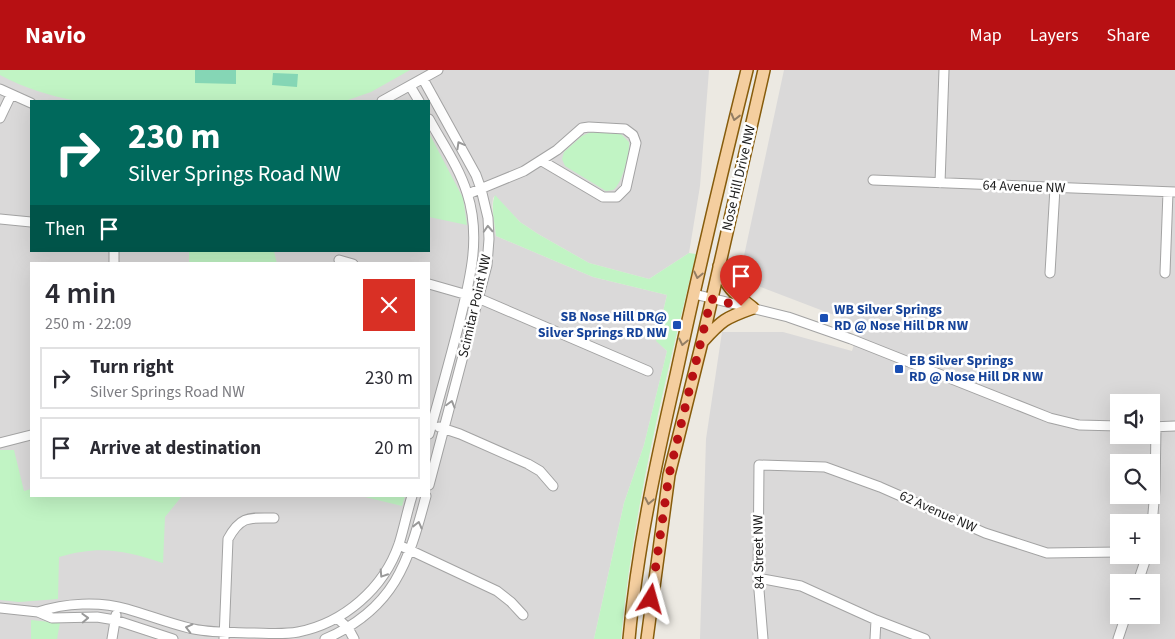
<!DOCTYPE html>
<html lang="en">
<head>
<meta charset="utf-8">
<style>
	:root { --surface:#fff; --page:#f7f7f7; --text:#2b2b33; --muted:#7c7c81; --line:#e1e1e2; --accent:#b71013 }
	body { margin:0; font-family:"Source Sans 3",sans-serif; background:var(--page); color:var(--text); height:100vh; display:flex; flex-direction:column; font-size:19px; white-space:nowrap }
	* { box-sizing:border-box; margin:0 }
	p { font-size:16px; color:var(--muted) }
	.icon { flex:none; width:28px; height:28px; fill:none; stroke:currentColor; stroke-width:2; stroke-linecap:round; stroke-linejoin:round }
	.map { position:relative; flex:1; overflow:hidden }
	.drawer { position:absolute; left:30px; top:192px; width:400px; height:235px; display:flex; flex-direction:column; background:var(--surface); border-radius:0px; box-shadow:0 5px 20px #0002 }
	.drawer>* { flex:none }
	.banner { position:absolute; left:30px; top:30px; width:400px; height:152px; border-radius:0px; box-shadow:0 5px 20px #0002; background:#00695c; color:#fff; overflow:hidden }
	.tools { position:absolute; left:1110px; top:324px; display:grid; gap:10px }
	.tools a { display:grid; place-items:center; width:50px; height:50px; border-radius:0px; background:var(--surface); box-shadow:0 5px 20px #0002; font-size:25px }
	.pin { position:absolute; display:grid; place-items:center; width:42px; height:42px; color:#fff; margin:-51px -21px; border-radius:50% 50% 50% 0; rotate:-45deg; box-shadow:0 0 5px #0007 }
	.pin .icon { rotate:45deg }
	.me { position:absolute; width:55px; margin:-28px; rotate:8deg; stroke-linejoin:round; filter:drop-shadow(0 0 4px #0008) }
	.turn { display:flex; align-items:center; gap:18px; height:105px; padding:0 15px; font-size:22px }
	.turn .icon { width:65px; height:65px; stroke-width:2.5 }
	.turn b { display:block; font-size:35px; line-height:42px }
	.then { display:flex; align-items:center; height:48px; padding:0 15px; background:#0003; gap:10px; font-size:19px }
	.round { display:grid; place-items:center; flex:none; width:52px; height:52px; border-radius:0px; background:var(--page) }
	.summary { display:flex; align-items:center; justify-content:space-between; height:85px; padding:0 15px }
	h1 { font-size:30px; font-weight:600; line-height:38px }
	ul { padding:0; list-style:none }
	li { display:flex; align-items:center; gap:15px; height:62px; margin:0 10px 8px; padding:0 5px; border:2px solid var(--line); border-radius:0px }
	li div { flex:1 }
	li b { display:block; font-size:19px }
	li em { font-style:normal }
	header { display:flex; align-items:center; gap:30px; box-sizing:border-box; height:70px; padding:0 25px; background:var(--accent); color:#fff }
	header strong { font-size:24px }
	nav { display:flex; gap:28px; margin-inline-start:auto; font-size:18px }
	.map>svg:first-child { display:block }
	.residential { fill:#dad9d9; fill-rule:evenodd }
	.park { fill:#c1f4c4 }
	.pitch { fill:#85d6b5 }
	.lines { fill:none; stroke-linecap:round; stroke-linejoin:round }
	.minor-casing { stroke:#a3a3a3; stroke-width:11 }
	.major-casing { stroke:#875c0c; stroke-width:14 }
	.minor { stroke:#fff; stroke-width:9 }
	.major { stroke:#f4ce9f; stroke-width:11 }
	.oneway { stroke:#937e64 }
	.oneway2 { stroke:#999 }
	.route { stroke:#b71013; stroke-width:9; stroke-dasharray:0 16.2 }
	.transit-dot { fill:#1a4fb4; stroke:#fff; stroke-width:2 }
	.labels { text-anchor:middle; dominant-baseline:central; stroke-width:5; stroke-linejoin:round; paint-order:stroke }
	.street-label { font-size:14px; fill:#1c1c1c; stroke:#fff }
	.transit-label { font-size:14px; font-weight:bold; fill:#164399; stroke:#fff; text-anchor:start }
</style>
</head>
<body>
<header>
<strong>Navio</strong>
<nav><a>Map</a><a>Layers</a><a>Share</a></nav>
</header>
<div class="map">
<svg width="1175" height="569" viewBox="0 0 1175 569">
	<rect width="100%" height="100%" fill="#ece9e2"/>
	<!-- residential -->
	<path class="residential" d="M0 0H709L700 116 689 183 649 209 589 193 538 164 520 152 495 126 493 128 492 137 496 166 593 207 667 225 656 270 667 281 644 375 624 433 594 569H0ZM31 31H429V181H31ZM31 194H429V426H31Z
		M784 0H1175V569H700L706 369 722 262H783L852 281 860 255 748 212 742 195ZM1119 332H1151V365H1119ZM1119 392H1151V425H1119ZM1119 452H1151V485H1119ZM1119 512H1151V545H1119Z"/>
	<!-- park -->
	<path class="park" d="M0 0H410L371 22 345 31H77C47 25 27 19 0 5Z
		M591 62 621 64 629 72C630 82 622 115 613 120L606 121 565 96 562 89 564 82 582 66Z
		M429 63 463 128 467 155 429 147Z
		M495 125 520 152 538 164 589 193 649 209 689 183 696 184C665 312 633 438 621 569H594L624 433 644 375 667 281 656 271 667 225 593 207 496 166C495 153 490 137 495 125Z
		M189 181H274L277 194H189Z
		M0 380H14L24 421 31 419V426H182L165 447 163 493C124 480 99 475 59 487L58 529 19 532 0 530Z
		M361 426H405L402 436Z
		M31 550 60 553 57 569H31Z"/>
	<!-- pitch -->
	<path class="pitch" d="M195 0H236V14L195 13Z
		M273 3 298 4 297 17 272 15Z"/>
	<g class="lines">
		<!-- minor casing -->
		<g class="minor-casing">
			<path id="minor" d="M423 9 476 105 481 119 488 148 489 169 487 195 429 415
				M410 16 419 31
				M0 19 31 33
				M382 31 438 0
				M0 48 11 25
				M429 49C442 73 459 97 467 123 482 169 469 213 458 258 449 293 439 329 429 364
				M873 110 1175 122
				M940 113 944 0
				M468 124 524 101 557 80 582 58 589 57 625 59 633 65 636 73 626 118 617 127H603L542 91
				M0 149 31 152
				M339 190 353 194
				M114 194V181
				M1050 203 1055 118
				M1165 203 1168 122
				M429 214 478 228 648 301
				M694 224 788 247 851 269 1050 348 1079 355 1119 356
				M439 357 460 364 528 394 540 401 553 416
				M1151 357 1175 356
				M0 373 31 365
				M1151 467 1155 420 1156 357
				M399 475 497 521 511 532 523 545
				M758 508 801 516 876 550
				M1138 512 1147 485
				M0 538 38 542 52 548 97 547 115 550 173 569
				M38 542C65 533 99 531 127 539 148 545 168 553 189 558 208 563 229 562 249 563 265 563 282 565 298 562 344 553 384 518 399 474 404 458 407 442 412 426
				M337 548 348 558 354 569
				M112 569 116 545
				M224 569 228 469C241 445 250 448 274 448
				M325 569C394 539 408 494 426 426
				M763 569 758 508 759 395 825 397 880 417 985 463 1047 483 1119 482
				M875 569 876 550 925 569
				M1118 569 1126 545"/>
		</g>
		<!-- major casing -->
		<g class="major-casing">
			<path id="major" d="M719 196C728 220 734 223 753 238
				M702 272C722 250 725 248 753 238
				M629 569C637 480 656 392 676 305 698 203 722 101 747 0
				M647 569 669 405 702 272 764 0"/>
		</g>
		<!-- minor -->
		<use href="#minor" class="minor"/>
		<!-- major -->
		<use href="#major" class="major"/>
	</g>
	<!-- one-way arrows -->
	<defs><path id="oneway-chevron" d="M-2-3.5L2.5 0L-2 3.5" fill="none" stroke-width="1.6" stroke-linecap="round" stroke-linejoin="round" transform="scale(1.25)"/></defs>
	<g class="oneway">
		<use href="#oneway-chevron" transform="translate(735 47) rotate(104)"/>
		<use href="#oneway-chevron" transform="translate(698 205) rotate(103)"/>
		<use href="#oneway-chevron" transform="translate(683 272) rotate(102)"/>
		<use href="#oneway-chevron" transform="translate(649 431) rotate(101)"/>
	</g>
	<g class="oneway2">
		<use href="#oneway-chevron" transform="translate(460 75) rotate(-119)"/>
		<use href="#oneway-chevron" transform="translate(488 159) rotate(-93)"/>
		<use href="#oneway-chevron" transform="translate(451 334) rotate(-74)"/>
		<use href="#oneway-chevron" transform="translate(418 455) rotate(-76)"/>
		<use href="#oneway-chevron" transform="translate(383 504) rotate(123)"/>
		<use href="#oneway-chevron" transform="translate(85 548) rotate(-2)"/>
		<use href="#oneway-chevron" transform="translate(189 558) rotate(-166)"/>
	</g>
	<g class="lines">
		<!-- route -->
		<path class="route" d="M651 529 669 405 711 229 741 236"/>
	</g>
	<!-- markers -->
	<g class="transit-dot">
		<rect x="819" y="243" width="10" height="10" rx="2.5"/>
		<rect x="672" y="250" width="10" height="10" rx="2.5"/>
		<rect x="894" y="294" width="10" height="10" rx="2.5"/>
	</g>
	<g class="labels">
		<!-- street labels -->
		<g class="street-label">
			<text transform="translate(739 108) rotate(-77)">Nose Hill Drive NW</text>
			<text transform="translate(1024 117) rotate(2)">64 Avenue NW</text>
			<text transform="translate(475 236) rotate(-77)">Scimitar Point NW</text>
			<text transform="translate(938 442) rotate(24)">62 Avenue NW</text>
			<text transform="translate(759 482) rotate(-91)">84 Street NW</text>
		</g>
		<!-- transit labels -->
		<g class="transit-label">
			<text x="834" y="240">WB Silver Springs<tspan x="834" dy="16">RD @ Nose Hill DR NW</tspan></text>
			<text x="667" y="247" text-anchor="end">SB Nose Hill DR@<tspan x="667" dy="16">Silver Springs RD NW</tspan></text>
			<text x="909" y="291">EB Silver Springs<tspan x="909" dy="16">RD @ Nose Hill DR NW</tspan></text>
		</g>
	</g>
</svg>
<div class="tools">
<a><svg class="icon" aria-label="sound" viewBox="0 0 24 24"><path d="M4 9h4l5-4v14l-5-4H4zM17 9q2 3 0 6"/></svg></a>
<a><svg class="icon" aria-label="search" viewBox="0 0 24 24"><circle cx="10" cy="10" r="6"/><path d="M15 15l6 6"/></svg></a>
<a>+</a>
<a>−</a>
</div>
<div class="pin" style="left:741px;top:236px;background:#d93025"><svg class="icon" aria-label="arrive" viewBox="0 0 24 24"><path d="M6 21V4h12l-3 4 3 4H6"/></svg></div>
<svg class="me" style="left:651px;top:529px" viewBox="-20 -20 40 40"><path d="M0-17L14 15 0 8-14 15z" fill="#b71013" stroke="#fff" stroke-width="4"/></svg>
<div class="banner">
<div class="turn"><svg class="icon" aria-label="right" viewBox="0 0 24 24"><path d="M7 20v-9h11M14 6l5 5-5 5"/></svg><div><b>230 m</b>Silver Springs Road NW</div></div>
<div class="then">Then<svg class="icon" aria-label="arrive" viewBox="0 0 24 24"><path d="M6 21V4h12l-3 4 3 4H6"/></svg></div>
</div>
<section class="drawer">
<div class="summary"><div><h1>4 min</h1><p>250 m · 22:09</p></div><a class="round" style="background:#d93025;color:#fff"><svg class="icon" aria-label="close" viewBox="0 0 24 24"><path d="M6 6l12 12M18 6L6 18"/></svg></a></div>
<ul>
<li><svg class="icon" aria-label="right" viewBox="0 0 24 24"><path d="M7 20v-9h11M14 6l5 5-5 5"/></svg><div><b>Turn right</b><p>Silver Springs Road NW</p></div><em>230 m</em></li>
<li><svg class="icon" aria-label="arrive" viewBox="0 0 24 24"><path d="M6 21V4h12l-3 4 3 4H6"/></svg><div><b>Arrive at destination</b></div><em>20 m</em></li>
</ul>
</section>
</div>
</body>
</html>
